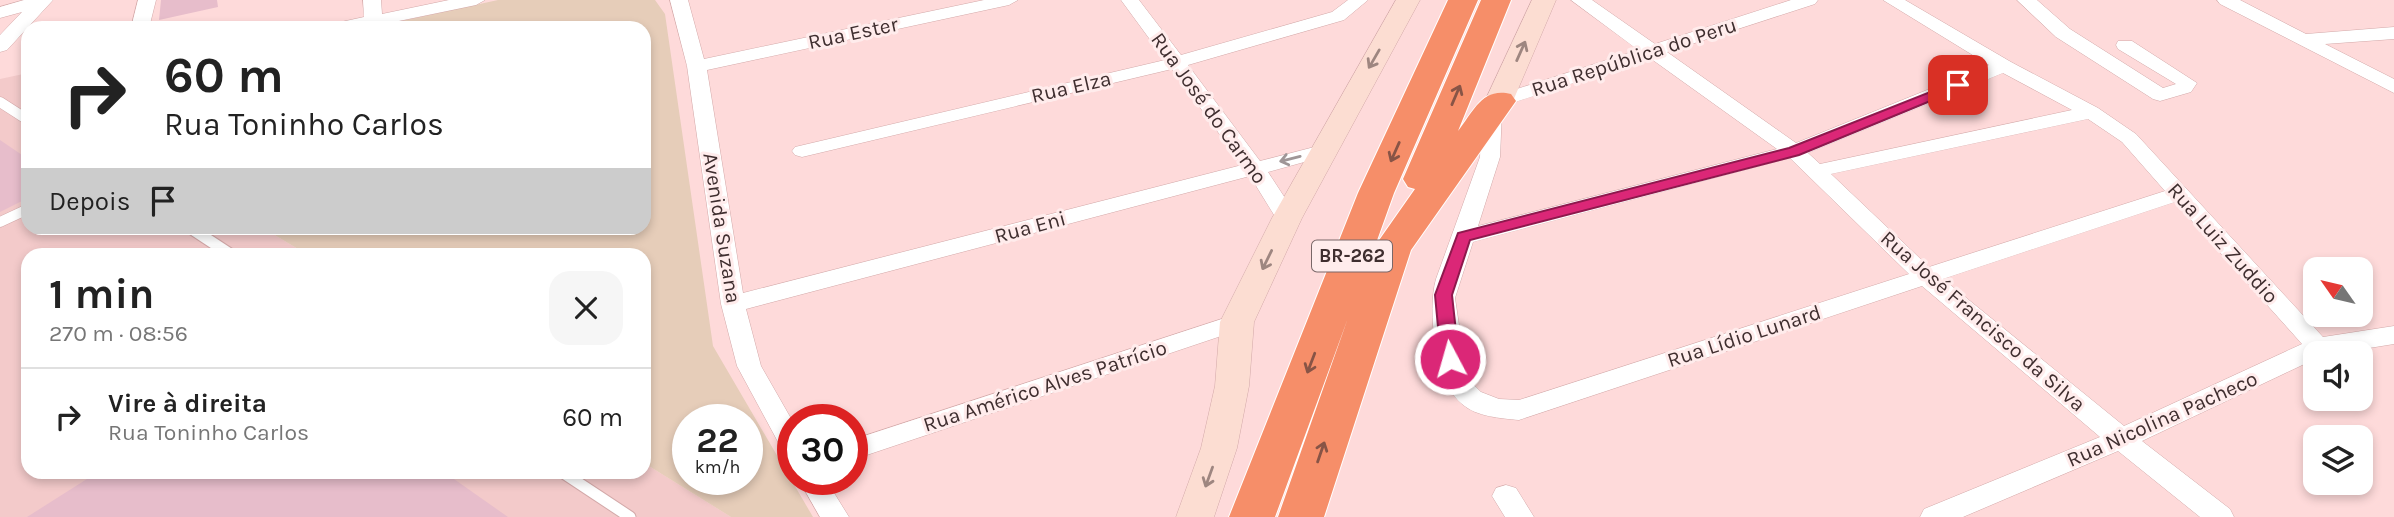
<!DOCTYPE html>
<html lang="pt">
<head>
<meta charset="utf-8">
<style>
	:root { --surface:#fff; --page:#f6f6f6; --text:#222; --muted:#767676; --line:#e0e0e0 }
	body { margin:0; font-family:Karla,sans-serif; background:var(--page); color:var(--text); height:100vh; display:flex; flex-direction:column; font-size:26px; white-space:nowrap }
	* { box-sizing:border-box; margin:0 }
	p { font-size:23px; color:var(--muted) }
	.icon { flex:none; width:38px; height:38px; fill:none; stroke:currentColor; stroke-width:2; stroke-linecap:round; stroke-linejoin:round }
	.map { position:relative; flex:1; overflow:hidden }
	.details { position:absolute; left:21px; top:248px; width:630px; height:231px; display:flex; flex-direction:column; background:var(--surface); border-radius:21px; box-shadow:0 4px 10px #0003 }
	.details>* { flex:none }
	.banner { position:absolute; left:21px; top:21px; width:630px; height:214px; border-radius:21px; box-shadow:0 4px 10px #0003; background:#fff; color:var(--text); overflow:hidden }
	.needle { width:46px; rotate:304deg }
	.buttons { position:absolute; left:2303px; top:257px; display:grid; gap:14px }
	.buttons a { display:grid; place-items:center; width:70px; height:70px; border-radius:14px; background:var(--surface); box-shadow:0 4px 10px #0003; font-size:35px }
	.speed { position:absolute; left:672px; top:404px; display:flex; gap:14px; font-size:35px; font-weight:700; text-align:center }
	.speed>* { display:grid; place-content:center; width:91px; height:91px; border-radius:50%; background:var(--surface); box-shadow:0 4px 10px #0003; line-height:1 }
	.speed small { font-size:18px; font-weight:400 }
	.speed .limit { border:10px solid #d22; background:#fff; color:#111 }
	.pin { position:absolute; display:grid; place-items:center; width:60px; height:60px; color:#fff; margin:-30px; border-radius:14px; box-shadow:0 4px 10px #0006 }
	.me { position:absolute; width:77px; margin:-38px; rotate:354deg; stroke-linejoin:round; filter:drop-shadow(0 0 5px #0008) }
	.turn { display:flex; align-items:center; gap:24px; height:147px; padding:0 28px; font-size:32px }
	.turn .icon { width:91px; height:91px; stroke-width:2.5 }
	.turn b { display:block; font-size:49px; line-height:60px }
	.then { display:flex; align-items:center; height:66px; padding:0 28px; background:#0003; gap:14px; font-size:26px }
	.round { display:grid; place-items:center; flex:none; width:74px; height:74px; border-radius:21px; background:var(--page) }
	.summary { display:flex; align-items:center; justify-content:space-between; height:119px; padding:0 28px }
	h1 { font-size:42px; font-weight:700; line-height:52px }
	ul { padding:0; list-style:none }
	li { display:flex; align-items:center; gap:21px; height:98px; padding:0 28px; border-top:2px solid var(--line) }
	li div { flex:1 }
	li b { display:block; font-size:26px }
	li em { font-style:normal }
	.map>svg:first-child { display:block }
	.built { fill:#f3caca }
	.green { fill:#e6cdb9; fill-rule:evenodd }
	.building { fill:#e7bdcb }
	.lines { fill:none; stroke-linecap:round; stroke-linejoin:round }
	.lane-far1-casing { stroke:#d3a9a9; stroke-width:11 }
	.lane-casing { stroke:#d3a9a9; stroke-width:13 }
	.street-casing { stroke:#d3a9a9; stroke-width:1 }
	.secondary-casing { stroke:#d3a9a9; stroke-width:1 }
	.highway-casing { stroke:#fff; stroke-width:2 }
	.lane-far1 { stroke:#fff; stroke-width:10 }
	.lane { stroke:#fff; stroke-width:11 }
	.street { fill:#fff; fill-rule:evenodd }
	.secondary { fill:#fcddd2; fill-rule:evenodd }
	.highway { fill:#f68e69; fill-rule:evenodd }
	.oneway { stroke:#9e8680 }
	.oneway2 { stroke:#885446 }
	.oneway3 { stroke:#9f9697 }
	.route { fill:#db2777; stroke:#8e194d; stroke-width:2 }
	.labels { text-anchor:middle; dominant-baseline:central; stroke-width:6; stroke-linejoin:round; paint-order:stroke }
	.shield { fill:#ffecec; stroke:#796768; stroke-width:2 }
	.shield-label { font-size:19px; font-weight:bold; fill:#3f2e2f }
	.street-label { font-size:21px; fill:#3f2e2f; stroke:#ffecec }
</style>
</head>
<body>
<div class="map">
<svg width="2394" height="517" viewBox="0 0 2394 517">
	<rect width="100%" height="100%" fill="#fedada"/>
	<!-- built -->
	<path class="built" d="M28 73V228H263L308 255 28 256V472H644V463L731 517H0V79Z"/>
	<!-- green -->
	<path class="green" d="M498 0H655L665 14 713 346 813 517H731L644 463V256L308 255 263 228H644V28H369ZM688 420H747V480H688Z"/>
	<!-- building -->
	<path class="building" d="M161 0H217L218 7 159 20Z
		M0 140 28 159V198L0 212Z
		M98 472H444L508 517H27Z"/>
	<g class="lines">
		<!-- lane-far1 casing -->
		<g class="lane-far1-casing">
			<path id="lane-far1" d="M0 102 28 120
				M0 222 28 209
				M190 228 195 231"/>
		</g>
		<!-- lane casing -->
		<g class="lane-casing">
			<path id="lane" d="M192 229 233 256
				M562 472 630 517"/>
		</g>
		<!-- street casing -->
		<g class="street-casing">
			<path id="street" d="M24 0H53L7 50 0 52V35L22 12 0 18V7Z
				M138 0H156L149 28H131Z
				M363 0H381L382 14 449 0H485L476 5 365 28H329L332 24 364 17Z
				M670 0H688L704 59 984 0H1018L1009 5 707 70 743 293 1242 165 1172 69 802 157 795 155 792 151 795 147 1165 60 1121 0H1139L1181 55 1332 12 1348 0H1368L1344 20 1188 65 1260 161 1326 144 1333 146 1336 150 1333 154 1268 172 1298 218 1295 223H1279L1250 176 746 309 761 366 793 422V456L784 453 737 366 721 304 687 66Z
				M1571 0H1592L1655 44 1791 0H1818L1815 4 1667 52 1796 143 1989 65 1883 0H1905L2011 62 2098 108 2136 134 2323 337 2394 326V344L2332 354H2315V359L2142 441 2230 509 2234 517H2200L2118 451 1963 517H1920L1924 509 2100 437 1922 286 1519 420C1500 418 1477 417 1462 404 1435 382 1427 310 1436 279L1480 157 1482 110 1491 104 1489 101 1492 97 1638 50ZM1650 58 1777 149 1478 226 1500 157 1502 110 1500 107ZM2003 73 2072 110 1820 164 1808 153ZM2088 119 2122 142 2165 191 1929 267 1831 174ZM1790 158 1909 274 1519 400 1499 399 1481 392 1472 383 1465 366 1455 298 1473 242ZM2175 202 2302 344 2124 426 1943 279Z
				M2017 0H2037L2070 29 2163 88 2176 84 2118 49 2116 45 2118 41H2132L2197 83 2191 92 2160 101 2153 99 2056 37Z
				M2217 0H2240L2306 34 2394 27V39L2325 44 2394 79V93L2220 4Z
				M1237 314 1245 316 1249 322 1245 328 852 460V440Z
				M799 480H826L849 517H820Z
				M1506 485 1516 488 1534 517H1505L1492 496 1496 488Z"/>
		</g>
		<!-- secondary casing -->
		<g class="secondary-casing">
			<path id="secondary" d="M1396 0H1420L1302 218 1254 322 1249 386 1237 448 1214 517H1176L1201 448 1215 386 1220 322 1272 218Z
				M1532 0H1556L1513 101 1509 107 1499 109 1489 107 1485 101Z"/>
		</g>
		<!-- highway casing -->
		<g class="highway-casing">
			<path id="highway" d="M1448 0H1478L1394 193 1375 246 1415 189 1408 187 1403 179 1481 0H1511L1458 131C1474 111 1482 87 1511 94L1516 101 1411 250 1324 517H1278L1348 318 1275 517H1229L1358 193Z"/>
		</g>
		<!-- lane-far1 -->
		<use href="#lane-far1" class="lane-far1"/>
		<!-- lane -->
		<use href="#lane" class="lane"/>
		<!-- street -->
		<use href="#street" class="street"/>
		<!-- secondary -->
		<use href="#secondary" class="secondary"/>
		<!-- highway -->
		<use href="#highway" class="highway"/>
	</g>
	<!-- one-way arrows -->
	<defs><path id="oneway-shaft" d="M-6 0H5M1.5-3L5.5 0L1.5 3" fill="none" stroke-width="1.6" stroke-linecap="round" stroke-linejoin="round" transform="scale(1.75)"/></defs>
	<g class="oneway">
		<use href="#oneway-shaft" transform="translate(1521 51) rotate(-66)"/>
		<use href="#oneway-shaft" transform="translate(1374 59) rotate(120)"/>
		<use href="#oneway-shaft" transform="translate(1267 260) rotate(116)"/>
		<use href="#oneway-shaft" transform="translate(1209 477) rotate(110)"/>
	</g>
	<g class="oneway2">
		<use href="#oneway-shaft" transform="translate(1456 95) rotate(-67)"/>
		<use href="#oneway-shaft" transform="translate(1395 152) rotate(114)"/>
		<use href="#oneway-shaft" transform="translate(1311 363) rotate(111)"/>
		<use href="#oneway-shaft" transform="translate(1321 452) rotate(-71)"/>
	</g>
	<use class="oneway3" href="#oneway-shaft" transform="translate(1290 159) rotate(166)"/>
	<!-- route -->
	<path class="route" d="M1958 81 1962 82V88L1799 155 1470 240 1452 295 1459 359 1450 365 1441 359 1435 295 1458 233 1789 148Z"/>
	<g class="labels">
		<!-- shield labels -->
		<rect class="shield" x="1312" y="240.5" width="80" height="31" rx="5"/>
		<g class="shield-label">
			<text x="1352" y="256">BR-262</text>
		</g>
		<!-- street labels -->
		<g class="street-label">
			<text transform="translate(853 33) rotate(-12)">Rua Ester</text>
			<text transform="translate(1634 57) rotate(-18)">Rua República do Peru</text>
			<text transform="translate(1071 87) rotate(-13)">Rua Elza</text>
			<text transform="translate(1209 108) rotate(54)">Rua José do Carmo</text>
			<text transform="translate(1030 227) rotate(-15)">Rua Eni</text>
			<text transform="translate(722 228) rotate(81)">Avenida Suzana</text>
			<text transform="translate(2223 243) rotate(48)">Rua Luiz Zuddio</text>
			<text transform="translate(1983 321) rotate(41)">Rua José Francisco da Silva</text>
			<text transform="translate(1744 336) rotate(-18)">Rua Lídio Lunard</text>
			<text transform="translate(1045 386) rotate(-18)">Rua Américo Alves Patrício</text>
			<text transform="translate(2162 419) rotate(-24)">Rua Nicolina Pacheco</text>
		</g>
	</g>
</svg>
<div class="buttons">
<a><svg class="needle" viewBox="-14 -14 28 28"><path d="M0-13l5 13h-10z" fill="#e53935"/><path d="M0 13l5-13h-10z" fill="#767676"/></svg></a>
<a><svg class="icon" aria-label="sound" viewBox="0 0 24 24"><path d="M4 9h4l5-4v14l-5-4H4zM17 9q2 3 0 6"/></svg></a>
<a><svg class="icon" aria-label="layers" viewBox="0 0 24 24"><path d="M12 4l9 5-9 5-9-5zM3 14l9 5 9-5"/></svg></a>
</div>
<div class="speed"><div>22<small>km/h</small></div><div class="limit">30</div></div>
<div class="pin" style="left:1958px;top:85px;background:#d93025"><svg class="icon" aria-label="arrive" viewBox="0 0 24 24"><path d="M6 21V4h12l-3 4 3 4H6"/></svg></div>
<svg class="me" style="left:1450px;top:359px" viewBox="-20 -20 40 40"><circle r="17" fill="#db2777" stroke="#fff" stroke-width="3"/><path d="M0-11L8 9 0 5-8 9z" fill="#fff"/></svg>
<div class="banner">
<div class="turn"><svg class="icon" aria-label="right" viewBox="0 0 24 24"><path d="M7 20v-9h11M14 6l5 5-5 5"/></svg><div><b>60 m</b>Rua Toninho Carlos</div></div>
<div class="then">Depois<svg class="icon" aria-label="arrive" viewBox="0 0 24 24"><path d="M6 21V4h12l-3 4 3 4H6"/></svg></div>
</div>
<section class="details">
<div class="summary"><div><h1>1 min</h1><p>270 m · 08:56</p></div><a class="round"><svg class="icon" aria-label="close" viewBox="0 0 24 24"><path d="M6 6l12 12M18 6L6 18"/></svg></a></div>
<ul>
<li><svg class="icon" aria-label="right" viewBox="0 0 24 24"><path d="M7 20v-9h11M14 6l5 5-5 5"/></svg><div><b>Vire à direita</b><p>Rua Toninho Carlos</p></div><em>60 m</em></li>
</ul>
</section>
</div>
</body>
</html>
